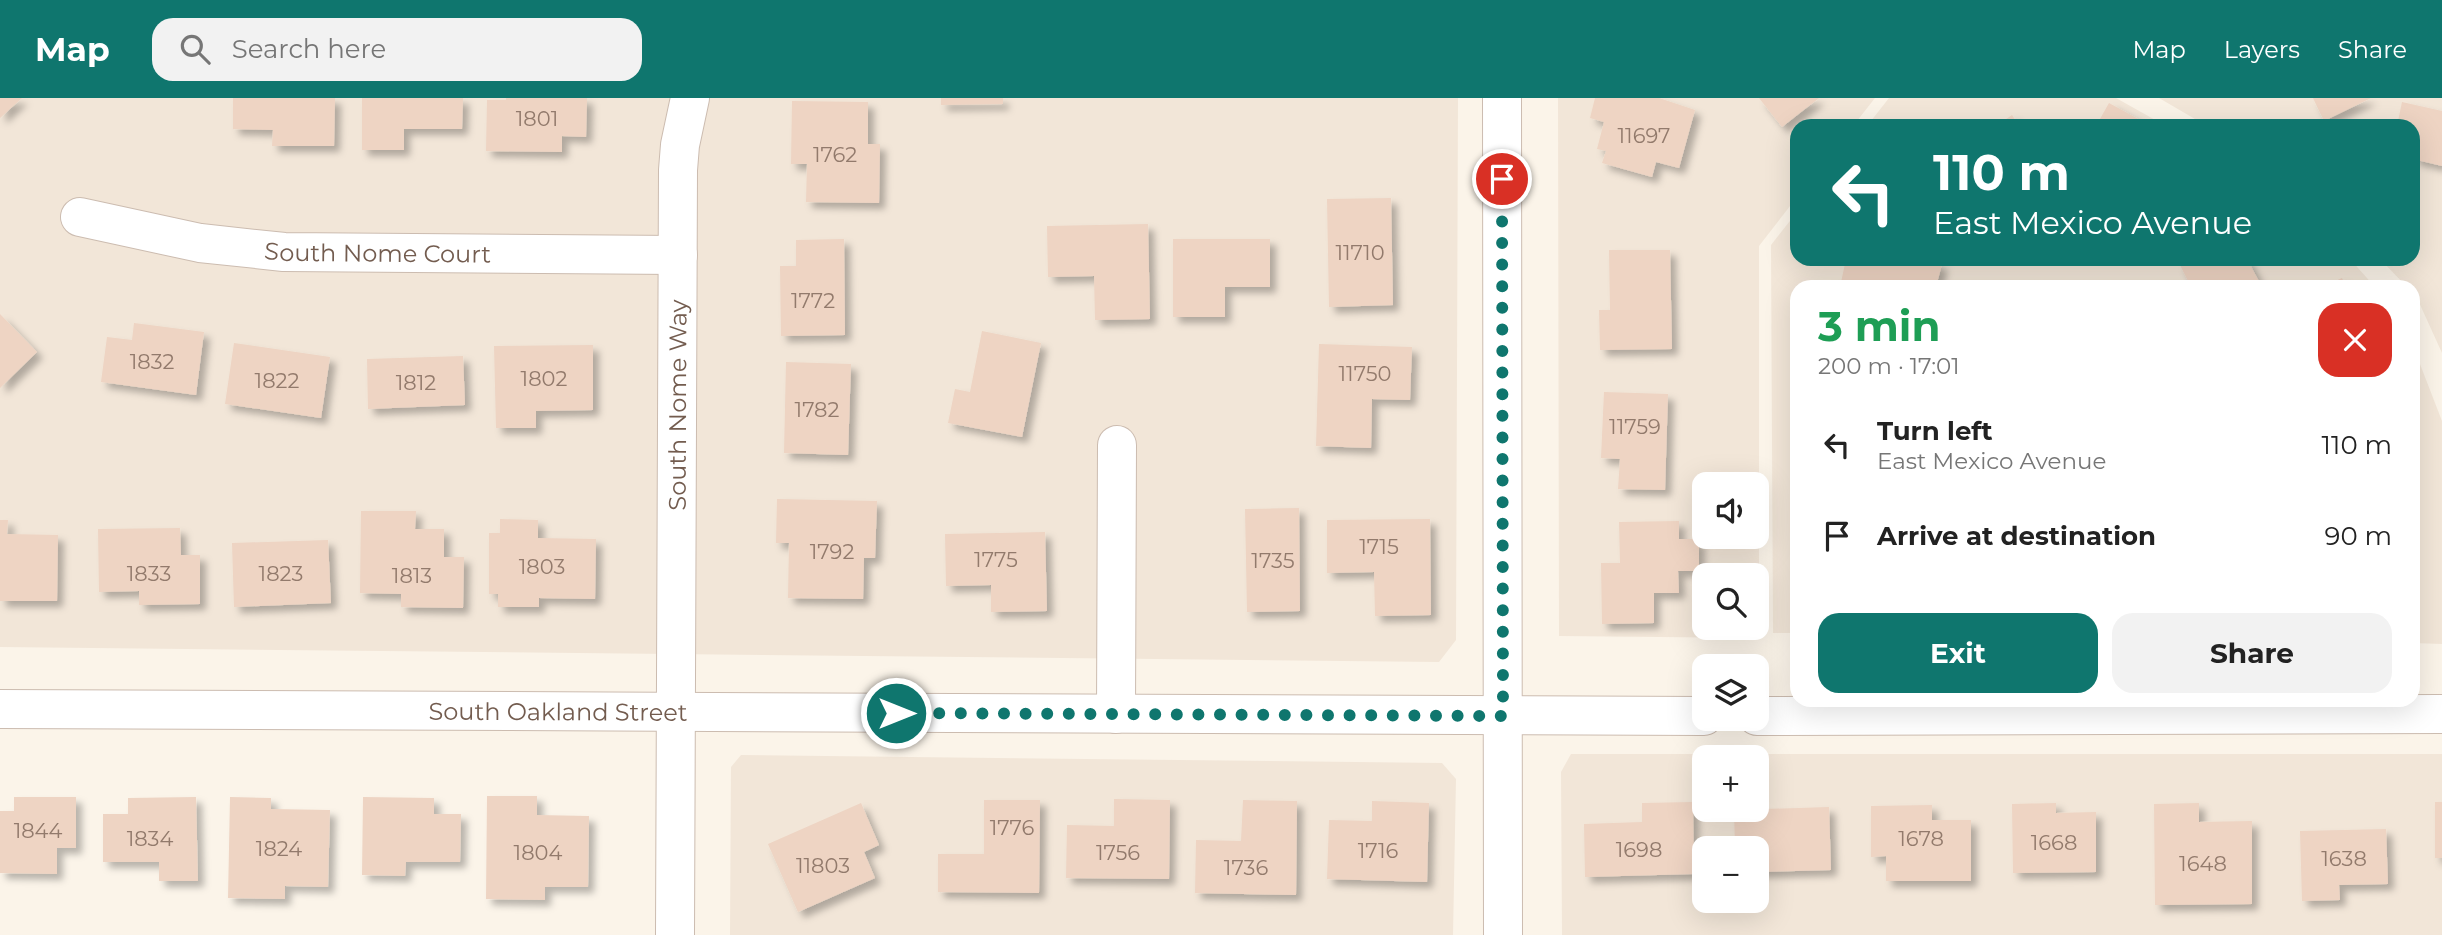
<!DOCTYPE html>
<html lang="en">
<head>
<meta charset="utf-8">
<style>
	:root { --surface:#fff; --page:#f2f2f2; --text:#222; --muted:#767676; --accent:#0f766e }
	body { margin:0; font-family:Montserrat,sans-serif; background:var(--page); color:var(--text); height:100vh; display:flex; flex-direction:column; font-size:26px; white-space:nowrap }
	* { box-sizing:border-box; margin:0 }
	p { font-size:23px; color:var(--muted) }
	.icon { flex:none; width:38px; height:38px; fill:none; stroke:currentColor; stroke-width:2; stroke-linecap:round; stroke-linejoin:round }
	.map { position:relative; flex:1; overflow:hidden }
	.side { position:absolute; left:1790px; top:182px; width:630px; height:427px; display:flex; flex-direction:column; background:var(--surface); border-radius:21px; box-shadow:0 7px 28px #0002 }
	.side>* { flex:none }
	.top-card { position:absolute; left:1790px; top:21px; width:630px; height:147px; border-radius:21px; box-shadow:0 7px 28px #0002; background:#0f766e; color:#fff; overflow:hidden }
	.buttons { position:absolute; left:1692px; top:374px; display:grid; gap:14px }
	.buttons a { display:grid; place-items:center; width:77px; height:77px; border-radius:14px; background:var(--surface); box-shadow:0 7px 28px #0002; font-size:35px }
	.pin { position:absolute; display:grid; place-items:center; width:60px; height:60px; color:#fff; margin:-30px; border:4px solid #fff; border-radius:50%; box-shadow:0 2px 7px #0007 }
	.me { position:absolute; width:77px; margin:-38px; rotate:90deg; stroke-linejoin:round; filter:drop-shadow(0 0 5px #0008) }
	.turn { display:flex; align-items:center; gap:24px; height:147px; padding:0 28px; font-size:32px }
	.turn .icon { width:91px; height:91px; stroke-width:2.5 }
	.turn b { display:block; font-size:49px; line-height:60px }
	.round { display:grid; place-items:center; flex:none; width:74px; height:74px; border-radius:21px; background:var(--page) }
	.overview { display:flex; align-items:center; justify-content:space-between; height:119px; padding:0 28px }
	h1 { font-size:42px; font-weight:700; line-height:52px; color:#1e9e55 }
	.primary-button { display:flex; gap:14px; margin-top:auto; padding:14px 28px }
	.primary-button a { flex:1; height:80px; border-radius:21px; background:var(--accent); color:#fff; font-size:28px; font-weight:700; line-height:80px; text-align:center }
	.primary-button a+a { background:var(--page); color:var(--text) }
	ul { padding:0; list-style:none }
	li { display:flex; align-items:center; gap:21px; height:91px; padding:0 28px }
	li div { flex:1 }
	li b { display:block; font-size:26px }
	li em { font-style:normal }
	header { display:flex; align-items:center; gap:42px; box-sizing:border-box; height:98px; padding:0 35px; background:var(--accent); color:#fff }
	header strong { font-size:33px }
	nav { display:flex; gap:38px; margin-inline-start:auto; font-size:24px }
	.search { width:490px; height:63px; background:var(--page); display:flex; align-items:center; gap:18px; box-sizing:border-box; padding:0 24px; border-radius:21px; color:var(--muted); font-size:26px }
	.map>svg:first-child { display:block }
	.residential { fill:#f2e6d8; fill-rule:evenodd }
	.building { fill:#eed4c3; filter:url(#shadow) }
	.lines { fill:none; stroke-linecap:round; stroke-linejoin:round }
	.minor-casing { stroke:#ccbcb0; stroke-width:40 }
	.minor { stroke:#fff; stroke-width:38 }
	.route { stroke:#0f766e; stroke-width:12; stroke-dasharray:0 21.6 }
	.labels { text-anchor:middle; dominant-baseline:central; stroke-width:7; stroke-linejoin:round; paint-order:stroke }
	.number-label { font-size:21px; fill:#927a6c }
	.street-label { font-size:24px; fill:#735c4f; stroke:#fef8f0 }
</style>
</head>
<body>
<header>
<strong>Map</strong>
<div class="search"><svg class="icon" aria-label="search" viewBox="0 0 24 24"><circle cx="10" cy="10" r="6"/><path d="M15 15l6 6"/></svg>Search here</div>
<nav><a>Map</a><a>Layers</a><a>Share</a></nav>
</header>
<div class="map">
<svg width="2442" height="837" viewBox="0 0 2442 837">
	<defs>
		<filter id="shadow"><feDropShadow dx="6" dy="6" stdDeviation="3.5" flood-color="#0004"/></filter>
	</defs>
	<rect width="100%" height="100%" fill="#fbf4e9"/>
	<!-- residential -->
	<path class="residential" d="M0 0H1458L1456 542 1439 564 0 549Z
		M1558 0H1875L1853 28H1797V99L1759 148V540L1559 538ZM1704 387H1757V439H1704ZM1704 478H1757V530H1704Z
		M1889 0H2116L2166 28H1867Z
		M2159 0H2442V255L2417 200 2413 195V189H2407L2380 161H2413V28H2207Z
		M1797 114V161H2350L2375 189H1797V535H1773L1771 147Z
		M2413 248 2442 323V546L2413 545Z
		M1571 656H2442V837H1562L1561 674ZM1704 660H1757V712H1704ZM1704 751H1757V803H1704Z
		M741 657 1442 665 1456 681 1453 837H730L731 669Z"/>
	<!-- building -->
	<path class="building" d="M0 0H22L0 20Z
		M233 0H335L334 48H272L273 32 233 31Z
		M362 0H463L462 31H404V52H362Z
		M506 0H587L586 39 562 38V54L486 53 487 2H506Z
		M941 0H1003V6L941 7Z
		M1595 0H1659L1695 12 1679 70 1656 64 1652 79 1602 65 1606 53 1597 51 1604 24 1590 20Z
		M1759 0H1819L1782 29Z
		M2313 0H2371L2324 23Z
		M792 3 868 4V46H880L879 105 806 104 807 66H791Z
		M2402 4 2442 13V68L2413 61V28H2397Z
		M2109 5 2151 28H2096Z
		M2012 17 2019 28H1996Z
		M1391 100 1393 207 1329 209 1327 101Z
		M1148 126 1150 221 1095 222 1094 178 1048 179 1047 128Z
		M844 141 845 237 781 238 780 168H796V142Z
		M1173 141H1270V189H1225V219H1173Z
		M1609 152H1670L1672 251 1600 252 1599 212H1610Z
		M1846 161H1922L1942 166 1936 189H1840Z
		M2187 161H2247L2262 189H2191L2179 165Z
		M2342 180 2346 189H2322Z
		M0 216 37 254 0 290Z
		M134 225 204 234 196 297 101 284 107 239 132 242Z
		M982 233 1041 245 1022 339 948 325 955 291 970 294Z
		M234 245 330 259 321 320 225 306Z
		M1319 246 1412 249 1410 302 1372 301 1371 350 1316 348Z
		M593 247V312L536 313V330H496L494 248Z
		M463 258 465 307 368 311 367 261Z
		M786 264 851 266 848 357 784 355Z
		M1604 294 1668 296 1665 392 1618 391 1620 361 1601 360Z
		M777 401 877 403 875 460H864L863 501 788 500 789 445H776Z
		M1299 410 1300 513 1247 514 1245 411Z
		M361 413H416L415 431H444V459H464L463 510 401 509V496L360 495Z
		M500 421 538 422V440L596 441 595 501 539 500V509H498V496H489V435H500Z
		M1430 421 1431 517 1375 518 1374 474 1327 475V422Z
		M0 422H8L7 436 58 437 57 503H0Z
		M1679 423V441H1699V473H1678L1679 495H1654V525L1602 526 1601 465H1620L1619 424Z
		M180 430 181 457H200V506L139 507V493L99 494 98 431Z
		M1045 434 1047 513 991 514V487L946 488 945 436Z
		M328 442 331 505 234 509 232 445Z
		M487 698H537V717L589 718 588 789H545V802L486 801Z
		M14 699H76V750H57V776L0 775V713H14Z
		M196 699 198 783H159V764H103V716H128V700Z
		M230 699 271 700V711L330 712 328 789 285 788V801L228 800Z
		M363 699 434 700V716H461L460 764H406L405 778 362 777Z
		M1114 701 1170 702 1169 781 1066 780 1067 727 1114 728Z
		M984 702H1040L1039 795 938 794V756H984Z
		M1243 702 1297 703 1296 797 1195 795 1196 742 1241 743Z
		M1372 703 1429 705 1427 784 1327 781 1329 722 1372 723Z
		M1693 704 1694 776 1585 779 1584 726 1642 724V705Z
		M2435 704H2442V760H2435Z
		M861 705 879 747 864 754 875 780 798 814 768 746Z
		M2056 705V715L2096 714V774L2013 775 2012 706Z
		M2199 705V724L2252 723V806L2155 807 2154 706Z
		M1932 707V722H1971V783H1886V758L1871 759V708Z
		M1829 709 1831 772 1757 774V751H1735L1734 712Z
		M2386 731 2388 786 2339 787 2340 802 2302 803 2300 733Z"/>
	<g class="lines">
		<!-- minor casing -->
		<g class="minor-casing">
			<g id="minor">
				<path d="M1502 0 1503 837"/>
				<path id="s1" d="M80 119 200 145 284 154 678 157"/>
				<path id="s2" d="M0 611 1704 618"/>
				<path d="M1116 616 1117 347"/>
				<path d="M1757 618 2442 616"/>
				<path id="s3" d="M675 837 678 72 680 47 690 0"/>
			</g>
		</g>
		<!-- minor -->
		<use href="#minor" class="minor"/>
	</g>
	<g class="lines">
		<!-- route -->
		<path class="route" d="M896 615 1503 618 1502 81"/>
	</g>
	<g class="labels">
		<!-- number labels -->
		<g class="number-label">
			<text x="537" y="20">1801</text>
			<text x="1644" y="37">11697</text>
			<text x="835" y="56">1762</text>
			<text x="1360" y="154">11710</text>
			<text x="813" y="202">1772</text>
			<text x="152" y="263">1832</text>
			<text x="1365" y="275">11750</text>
			<text x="544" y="280">1802</text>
			<text x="277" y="282">1822</text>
			<text x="416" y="284">1812</text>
			<text x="817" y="311">1782</text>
			<text x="1635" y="328">11759</text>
			<text x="1379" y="448">1715</text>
			<text x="832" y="453">1792</text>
			<text x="996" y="461">1775</text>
			<text x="1273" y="462">1735</text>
			<text x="542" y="468">1803</text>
			<text x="149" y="475">1833</text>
			<text x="281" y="475">1823</text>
			<text x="412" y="477">1813</text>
			<text x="1012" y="729">1776</text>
			<text x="38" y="732">1844</text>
			<text x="150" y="740">1834</text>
			<text x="1921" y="740">1678</text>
			<text x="2054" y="744">1668</text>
			<text x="279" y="750">1824</text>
			<text x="1639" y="751">1698</text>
			<text x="1378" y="752">1716</text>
			<text x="538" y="754">1804</text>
			<text x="1118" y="754">1756</text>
			<text x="2344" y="760">1638</text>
			<text x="2203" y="765">1648</text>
			<text x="823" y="767">11803</text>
			<text x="1246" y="769">1736</text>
		</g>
		<!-- street labels -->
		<g class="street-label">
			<text stroke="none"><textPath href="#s1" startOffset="301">South Nome Court</textPath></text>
			<text stroke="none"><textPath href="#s3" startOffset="530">South Nome Way</textPath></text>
			<text stroke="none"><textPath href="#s2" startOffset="558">South Oakland Street</textPath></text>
		</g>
	</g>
</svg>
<div class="buttons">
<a><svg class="icon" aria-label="sound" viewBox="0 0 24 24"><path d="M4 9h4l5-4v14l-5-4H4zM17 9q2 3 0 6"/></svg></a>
<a><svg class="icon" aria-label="search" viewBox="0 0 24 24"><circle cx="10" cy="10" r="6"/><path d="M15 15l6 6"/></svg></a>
<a><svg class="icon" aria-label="layers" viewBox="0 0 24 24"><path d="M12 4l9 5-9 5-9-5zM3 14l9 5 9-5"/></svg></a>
<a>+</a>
<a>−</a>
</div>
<div class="pin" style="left:1502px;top:81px;background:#d93025"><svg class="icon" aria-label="arrive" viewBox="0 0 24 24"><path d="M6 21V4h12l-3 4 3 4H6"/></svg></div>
<svg class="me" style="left:896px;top:615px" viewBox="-20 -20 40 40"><circle r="17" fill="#0f766e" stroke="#fff" stroke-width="3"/><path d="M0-11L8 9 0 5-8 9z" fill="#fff"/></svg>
<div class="top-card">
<div class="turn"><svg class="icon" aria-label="left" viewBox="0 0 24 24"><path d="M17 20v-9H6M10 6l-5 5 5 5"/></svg><div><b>110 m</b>East Mexico Avenue</div></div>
</div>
<section class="side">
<div class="overview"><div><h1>3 min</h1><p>200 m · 17:01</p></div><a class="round" style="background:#d93025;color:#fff"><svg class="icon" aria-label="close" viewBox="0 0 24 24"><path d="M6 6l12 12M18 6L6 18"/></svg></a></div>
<ul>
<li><svg class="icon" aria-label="left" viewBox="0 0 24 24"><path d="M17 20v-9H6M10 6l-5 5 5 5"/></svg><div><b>Turn left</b><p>East Mexico Avenue</p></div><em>110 m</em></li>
<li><svg class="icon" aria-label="arrive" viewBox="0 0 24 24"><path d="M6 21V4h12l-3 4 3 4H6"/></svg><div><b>Arrive at destination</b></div><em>90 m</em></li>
</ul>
<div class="primary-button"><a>Exit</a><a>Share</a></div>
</section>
</div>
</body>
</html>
